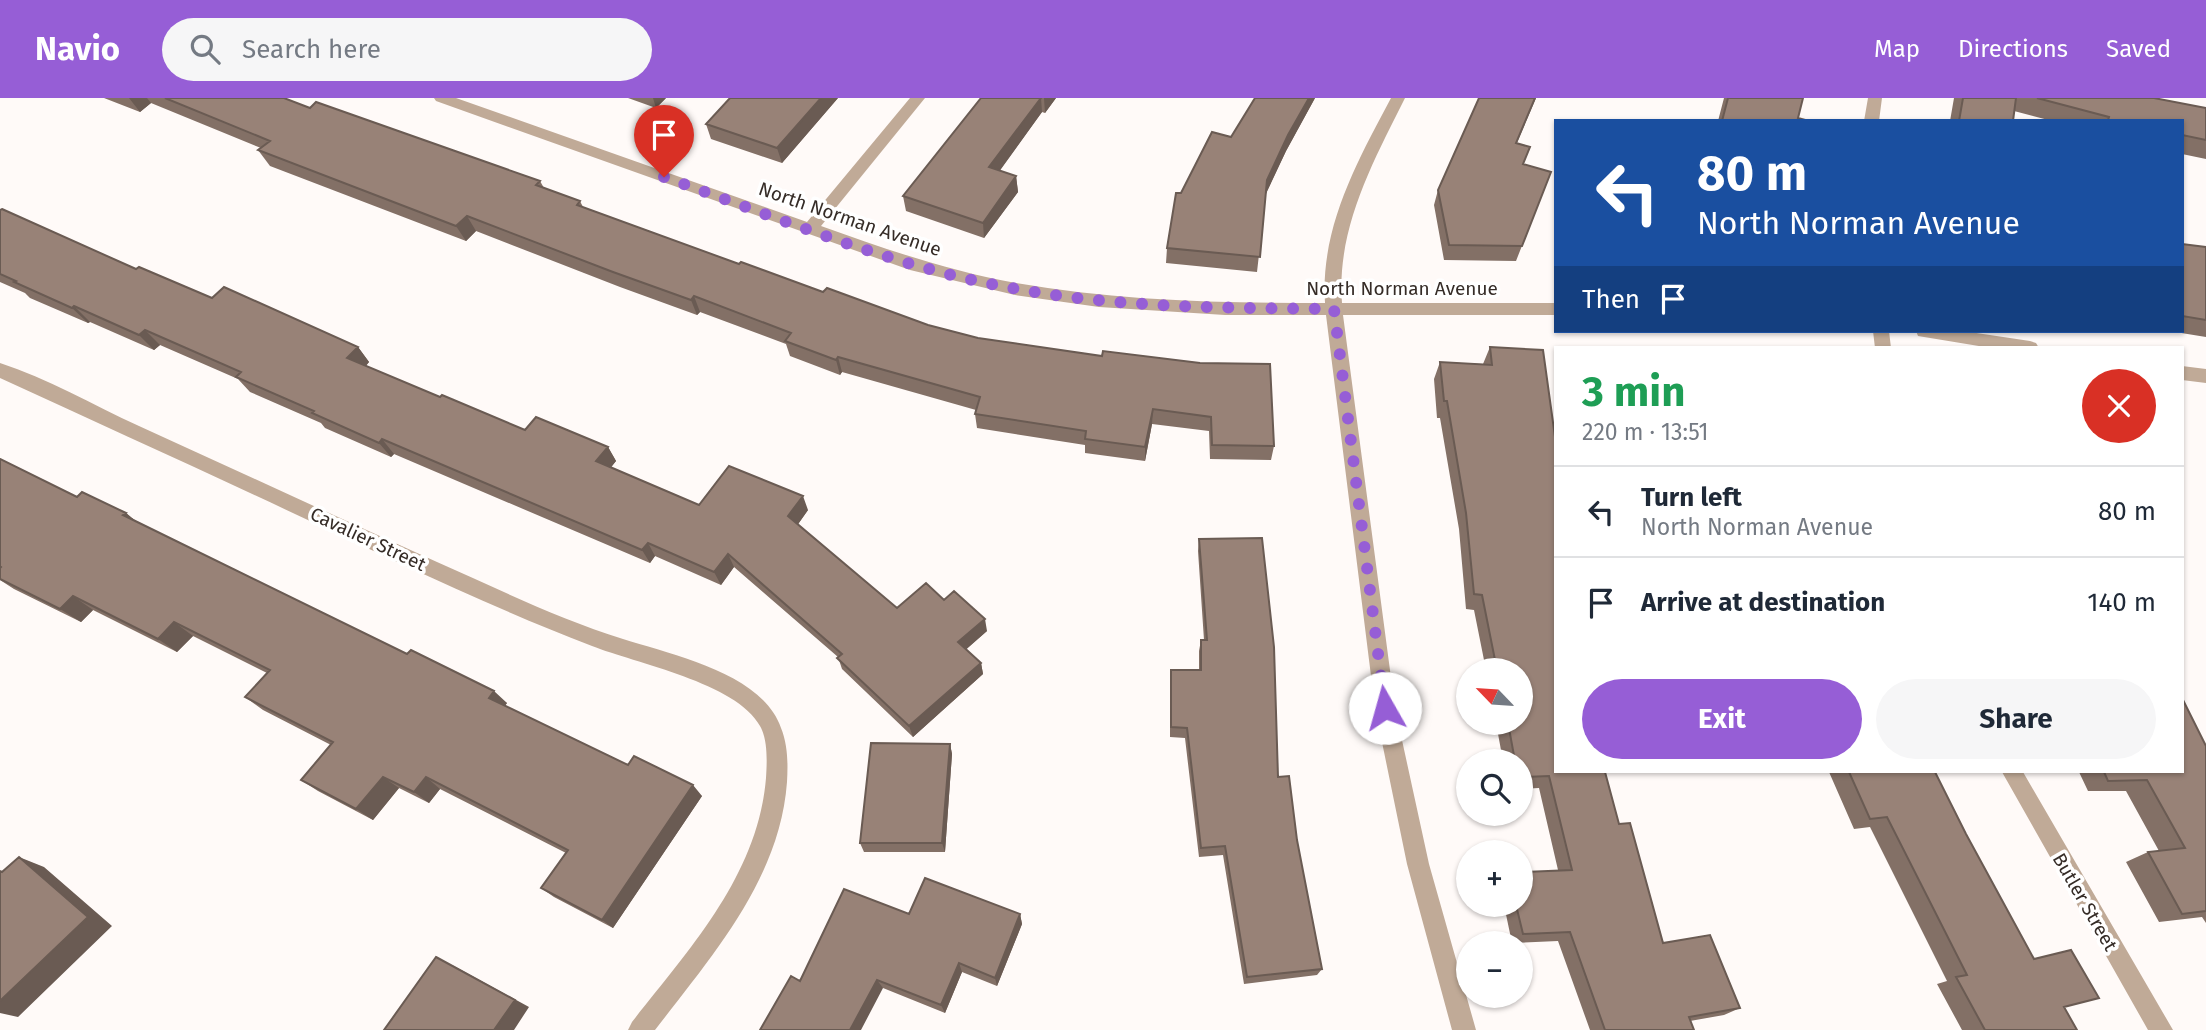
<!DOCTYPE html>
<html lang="en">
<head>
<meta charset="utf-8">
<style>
	:root { --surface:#fff; --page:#f6f6f7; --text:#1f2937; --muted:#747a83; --line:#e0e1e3; --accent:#965ed6 }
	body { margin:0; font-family:"Fira Sans",sans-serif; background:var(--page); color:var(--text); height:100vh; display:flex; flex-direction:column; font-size:26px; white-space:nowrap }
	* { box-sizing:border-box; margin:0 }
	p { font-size:23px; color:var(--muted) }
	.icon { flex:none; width:38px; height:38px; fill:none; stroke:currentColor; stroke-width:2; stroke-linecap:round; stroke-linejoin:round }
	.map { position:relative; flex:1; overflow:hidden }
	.side { position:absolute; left:1554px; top:248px; width:630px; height:427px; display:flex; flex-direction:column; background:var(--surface); border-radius:0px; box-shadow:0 2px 5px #0004 }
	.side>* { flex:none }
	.banner { position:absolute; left:1554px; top:21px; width:630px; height:214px; border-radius:0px; box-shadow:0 2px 5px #0004; background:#1a4fa0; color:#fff; overflow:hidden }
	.needle { width:46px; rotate:295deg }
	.fabs { position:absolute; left:1456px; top:560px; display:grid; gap:14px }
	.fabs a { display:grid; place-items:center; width:77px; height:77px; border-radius:50%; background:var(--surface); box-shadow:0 2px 5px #0004; font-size:35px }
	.pin { position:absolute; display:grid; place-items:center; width:60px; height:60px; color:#fff; margin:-72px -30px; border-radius:50% 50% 50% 0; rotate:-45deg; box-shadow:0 0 7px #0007 }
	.pin .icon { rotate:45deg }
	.me { position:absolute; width:77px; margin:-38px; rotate:353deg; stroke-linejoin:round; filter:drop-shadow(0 0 5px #0008) }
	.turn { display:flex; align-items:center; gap:24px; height:147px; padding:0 28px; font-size:32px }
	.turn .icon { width:91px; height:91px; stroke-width:2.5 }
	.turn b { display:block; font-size:49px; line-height:60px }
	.then { display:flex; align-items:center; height:66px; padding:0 28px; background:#0003; gap:14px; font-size:26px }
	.round { display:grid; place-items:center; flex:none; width:74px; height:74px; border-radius:37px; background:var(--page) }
	.summary { display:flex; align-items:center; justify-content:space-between; height:119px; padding:0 28px }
	h1 { font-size:42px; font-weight:700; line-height:52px; color:#1e9e55 }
	.action { display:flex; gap:14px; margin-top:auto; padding:14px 28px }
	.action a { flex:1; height:80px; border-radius:42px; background:var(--accent); color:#fff; font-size:28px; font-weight:700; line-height:80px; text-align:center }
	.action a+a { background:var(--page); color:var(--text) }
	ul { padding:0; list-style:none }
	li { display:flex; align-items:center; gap:21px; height:91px; padding:0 28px; border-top:2px solid var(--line) }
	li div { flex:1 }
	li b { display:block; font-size:26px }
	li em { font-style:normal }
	header { display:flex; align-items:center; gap:42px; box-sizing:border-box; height:98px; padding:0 35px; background:var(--accent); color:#fff }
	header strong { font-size:33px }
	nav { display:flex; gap:38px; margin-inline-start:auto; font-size:24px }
	.search { width:490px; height:63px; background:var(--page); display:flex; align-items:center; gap:18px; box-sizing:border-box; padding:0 24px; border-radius:38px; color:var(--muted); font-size:26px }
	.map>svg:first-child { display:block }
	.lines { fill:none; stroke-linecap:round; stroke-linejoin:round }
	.minor { fill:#c0aa97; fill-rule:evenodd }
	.wall { fill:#837066 }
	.shaded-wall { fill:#6a5b53 }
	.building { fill:#988277; stroke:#6a5b53; stroke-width:2 }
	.route { stroke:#965ed6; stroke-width:12; stroke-dasharray:0 21.6 }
	.labels { text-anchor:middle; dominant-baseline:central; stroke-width:7; stroke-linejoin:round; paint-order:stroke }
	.street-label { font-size:19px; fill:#352c27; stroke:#fff }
</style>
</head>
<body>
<header>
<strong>Navio</strong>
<div class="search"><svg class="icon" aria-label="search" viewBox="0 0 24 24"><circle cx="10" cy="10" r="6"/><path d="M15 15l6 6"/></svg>Search here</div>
<nav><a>Map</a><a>Directions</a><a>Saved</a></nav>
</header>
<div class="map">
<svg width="2206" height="932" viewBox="0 0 2206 932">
	<rect width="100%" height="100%" fill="#fffaf8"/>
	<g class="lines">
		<!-- minor -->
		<path class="minor" d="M434 0H456L807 124 910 0H925L821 128C885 151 949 173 1016 185 1118 203 1222 205 1325 205 1320 130 1357 64 1391 0H1405C1373 64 1336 131 1342 205H1556V217H1343L1395 610 1429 766 1476 932H1452L1407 766 1375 610 1326 217H1225L1099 209 1015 197 910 172 436 3Z
			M1868 0H1882L1879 23H1864Z
			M1873 233H1889L1891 250H1875Z
			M1916 233H1963L2030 243 2036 245 2039 250H1991L1924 239 1918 238Z
			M0 265C47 280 93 307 139 328 238 373 337 419 437 464 498 491 559 521 623 541 673 557 762 575 781 630 788 647 788 666 787 684 780 781 712 858 655 932H628L632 924C690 850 758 777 766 680 767 664 768 642 760 628 737 585 635 565 592 548 491 509 393 462 295 416 197 370 98 325 0 280Z
			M2182 268 2206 271V285L2182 282Z
			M2002 674H2023L2173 932H2148Z"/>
	</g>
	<!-- wall -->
	<path class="wall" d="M104 0H284L310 10 540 83 544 90 580 103 583 109 739 166 823 194 928 227 978 240 1102 258 1274 348 1271 362 1210 361 1209 333 1152 326 1145 363 1085 355V347L977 330 975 316 976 312 842 274 840 277 790 258 786 246 700 214 697 217 620 189 476 133 466 143 270 68 258 52 261 50 151 5 140 14Z
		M628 0H666L656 10Z
		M838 0 782 65 711 41 706 26Z
		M981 0H1056L1045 15 1042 14 999 73 1016 78 1018 94 984 140 906 113 903 98Z
		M1255 0H1315L1286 53 1266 95 1257 174 1166 165 1167 150 1181 95 1231 39Z
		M1724 0H1803L1798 20 1809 23H1718Z
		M1954 0H2154L2206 10V61L2182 56V23H2052L2014 13 2013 23H1950Z
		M1517 46 1524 66 1551 74 1516 163 1444 162 1434 107 1438 92Z
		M0 112 136 171 212 200 358 249 369 264 366 268 440 299 525 332 608 349 616 363 611 369 699 407 808 412 798 426 897 510 944 502 987 533 966 551 981 565 983 576 913 639 842 571 838 559 734 469 721 487 655 458 650 465 394 356 391 359 325 330 321 325 250 294 238 281 160 247 154 252 90 224 88 225 30 200 25 195 0 184Z
		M2182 146 2206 149V239L2169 233H2182Z
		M1490 249 1556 674 1619 726 1663 845 1740 910 1724 917 1690 923 1694 932H1590L1558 843 1512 845 1504 807H1521L1558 772 1539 690 1521 691V663H1503L1496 625H1521V572H1486L1474 512 1466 511 1459 431 1440 320H1437L1434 281 1440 264 1483 266Z
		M0 361 77 399 126 415 138 425 507 605 505 608 628 667 702 698 613 830 554 799 541 790 566 755 440 691 429 705 399 690 373 722 318 693 301 682 331 647 263 612 245 599 267 575 193 538 177 554 93 512 81 524 14 491 0 482Z
		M1199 441 1278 679 1297 742 1322 871 1317 877 1244 886 1223 757 1199 759 1185 640 1170 639V583L1171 572H1199V553L1201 542H1204L1198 453Z
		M950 646 952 656 945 754H864L860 745Z
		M2206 648V825L2202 819 2159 824 2126 764 2148 754 2159 753 2126 693H2088L2079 674H2182Z
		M1829 674H1935L1966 736 2034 861 2077 932H1962L1937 886 1947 883 1870 729 1854 731Z
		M909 816H1020L1022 826 997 888 962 874 945 915 883 890 800 883Z"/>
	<!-- shaded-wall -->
	<path class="shaded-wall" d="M129 0H147L151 5 140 14Z
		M653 0H666L656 10Z
		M821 0H838L782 65 777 50Z
		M1041 0 1042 14 991 85 989 69Z
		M1044 0H1056L1045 15Z
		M1309 0H1315L1286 53 1265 98 1267 82 1288 37Z
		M1535 0H1536L1510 61 1516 45Z
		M1016 78 1018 94 984 140 983 125Z
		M467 118 476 133 466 143 456 128Z
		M694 198 700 214 697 217 691 202Z
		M74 208 90 224 88 225 72 210Z
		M145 232 160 247 154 252 139 237Z
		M358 249 369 264 359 275 347 260Z
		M838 259 842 274 840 277 836 262Z
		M1153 311 1152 326 1145 363V349Z
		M382 341 394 356 391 359 379 345Z
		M608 349 616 363 605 377 596 363Z
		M803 398 808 412 794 432 788 418Z
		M126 415 144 430 123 417Z
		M648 445 655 458 650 465 642 452Z
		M728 456 734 469 721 487 714 474Z
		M73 498 93 512 81 524 60 511Z
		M985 521 987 533 961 556 958 544Z
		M174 524 193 538 177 554 158 541Z
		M981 565 983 576 913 639 909 628Z
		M494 593 507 605 501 612 489 600Z
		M950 646 952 656 945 754 942 745Z
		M383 679 399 690 373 722 356 711Z
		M426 679 440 691 429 705 414 694Z
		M693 687 702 698 613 830 602 822Z
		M19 759 44 769 112 828 18 919 0 915V903Z
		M1020 816 1022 826 997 888 995 880Z
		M959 865 962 874 945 915 941 907Z
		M452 867 529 909 514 932H494Z
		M877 882 883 890 861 932H850Z"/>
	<!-- building -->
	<path class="building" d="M165 0H284L310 10 316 4 540 83 536 87 580 103 577 107 739 166 741 164 823 194 827 190 928 227 978 240 1102 258 1103 253 1200 265 1270 266 1274 348 1212 347 1211 319 1153 311 1145 349 1085 341 1086 333 975 316 980 299 838 259 836 262 785 243 791 235 694 198 691 202 613 174 467 118 456 128 258 52 270 43Z
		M730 0H821L777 50 706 26Z
		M981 0H1041L989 69 1016 78 983 125 903 98Z
		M1255 0H1309L1288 37 1267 82 1260 159 1167 150 1176 95H1181L1212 34 1231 39Z
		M1479 0H1535L1516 45 1530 49 1523 66 1551 74 1522 148 1449 147 1438 92Z
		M1728 0H1803L1798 20 1809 23H1722Z
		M1963 0H2016L2013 23H1959Z
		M2037 0H2154L2206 10V42L2182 37V23H2111L2108 22 2109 19Z
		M2 111 136 171 139 169 212 200 224 189 358 249 347 260 440 299 442 297 525 332 536 319 608 349 596 363 699 407 729 368 803 398 788 418 897 510 926 485 944 502 954 493 985 521 958 544 981 565 909 628 837 560 842 556 728 456 714 474 648 445 642 452 382 341 379 345 312 315 314 313 236 279 241 274 145 232 139 237 74 208 72 210 14 184 16 183 0 176V112Z
		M2182 146 2206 149V222L2182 218Z
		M1490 249 1543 252 1556 346V674H1605L1619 726 1630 725 1663 845 1710 837 1740 910 1689 919 1694 932H1605L1570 834 1523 836 1516 807H1521V774L1572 772 1549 678 1521 679V663H1515L1508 625H1521V572H1497L1482 497 1474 496 1466 415 1447 303H1444L1440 264 1492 267Z
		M0 361 77 399 82 394 126 415 123 417 407 556 411 552 494 593 489 600 628 667 634 658 693 687 602 822 541 790 568 752 426 679 414 694 383 679 356 711 301 682 333 644 245 599 270 572 174 524 158 541 73 498 60 511 0 481V470L1 469 0 468Z
		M1262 440 1274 549 1278 679 1289 678 1297 742 1322 871 1247 879 1225 748 1201 750 1187 630 1171 629V572H1201V542H1207L1199 441Z
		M2182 600 2206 648V813L2182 816 2148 754 2185 750 2147 682 2108 683 2104 674H2182Z
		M871 645 950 646 942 745H860Z
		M1849 674H1935L1966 736 2034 861 2071 852 2099 900 2064 909 2077 932H1985L1956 879 1967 877 1887 719 1870 721Z
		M19 759 88 819 0 903V773L2 774Z
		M925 780 1020 816 995 880 959 865 941 907 877 882 850 932H760L791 878 800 883 844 791 909 816Z
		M436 859 515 902 494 932H384Z"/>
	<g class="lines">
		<!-- route -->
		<path class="route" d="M664 79C780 120 895 170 1017 191 1122 210 1228 210 1334 211L1385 610"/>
	</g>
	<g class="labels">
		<!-- street labels -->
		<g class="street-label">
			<text transform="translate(850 121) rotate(19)">North Norman Avenue</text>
			<text x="1402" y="190">North Norman Avenue</text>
			<text transform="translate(368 441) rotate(25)">Cavalier Street</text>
			<text transform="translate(2085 804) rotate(60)">Butler Street</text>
		</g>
	</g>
</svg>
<div class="fabs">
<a><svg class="needle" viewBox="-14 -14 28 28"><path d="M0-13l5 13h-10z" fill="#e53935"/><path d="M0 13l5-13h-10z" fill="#747a83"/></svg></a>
<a><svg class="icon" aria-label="search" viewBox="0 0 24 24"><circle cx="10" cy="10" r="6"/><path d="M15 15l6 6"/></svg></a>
<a>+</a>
<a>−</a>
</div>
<div class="pin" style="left:664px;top:79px;background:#d93025"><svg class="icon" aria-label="arrive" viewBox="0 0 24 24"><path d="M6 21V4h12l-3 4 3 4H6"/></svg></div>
<svg class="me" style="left:1385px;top:610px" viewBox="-20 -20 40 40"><circle r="19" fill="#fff"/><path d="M0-13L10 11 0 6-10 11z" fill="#965ed6"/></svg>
<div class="banner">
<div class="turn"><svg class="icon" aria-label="left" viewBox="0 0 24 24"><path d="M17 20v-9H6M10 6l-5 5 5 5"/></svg><div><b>80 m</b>North Norman Avenue</div></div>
<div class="then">Then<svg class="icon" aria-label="arrive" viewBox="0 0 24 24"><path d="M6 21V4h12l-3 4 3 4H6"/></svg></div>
</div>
<section class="side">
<div class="summary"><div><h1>3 min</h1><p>220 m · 13:51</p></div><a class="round" style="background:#d93025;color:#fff"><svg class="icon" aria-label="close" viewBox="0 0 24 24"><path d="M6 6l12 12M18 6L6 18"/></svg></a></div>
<ul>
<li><svg class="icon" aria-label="left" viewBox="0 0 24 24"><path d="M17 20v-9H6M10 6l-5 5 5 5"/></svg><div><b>Turn left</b><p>North Norman Avenue</p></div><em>80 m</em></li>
<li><svg class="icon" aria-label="arrive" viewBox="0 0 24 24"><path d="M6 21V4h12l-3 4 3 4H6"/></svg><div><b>Arrive at destination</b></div><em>140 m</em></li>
</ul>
<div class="action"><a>Exit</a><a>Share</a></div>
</section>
</div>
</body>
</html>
